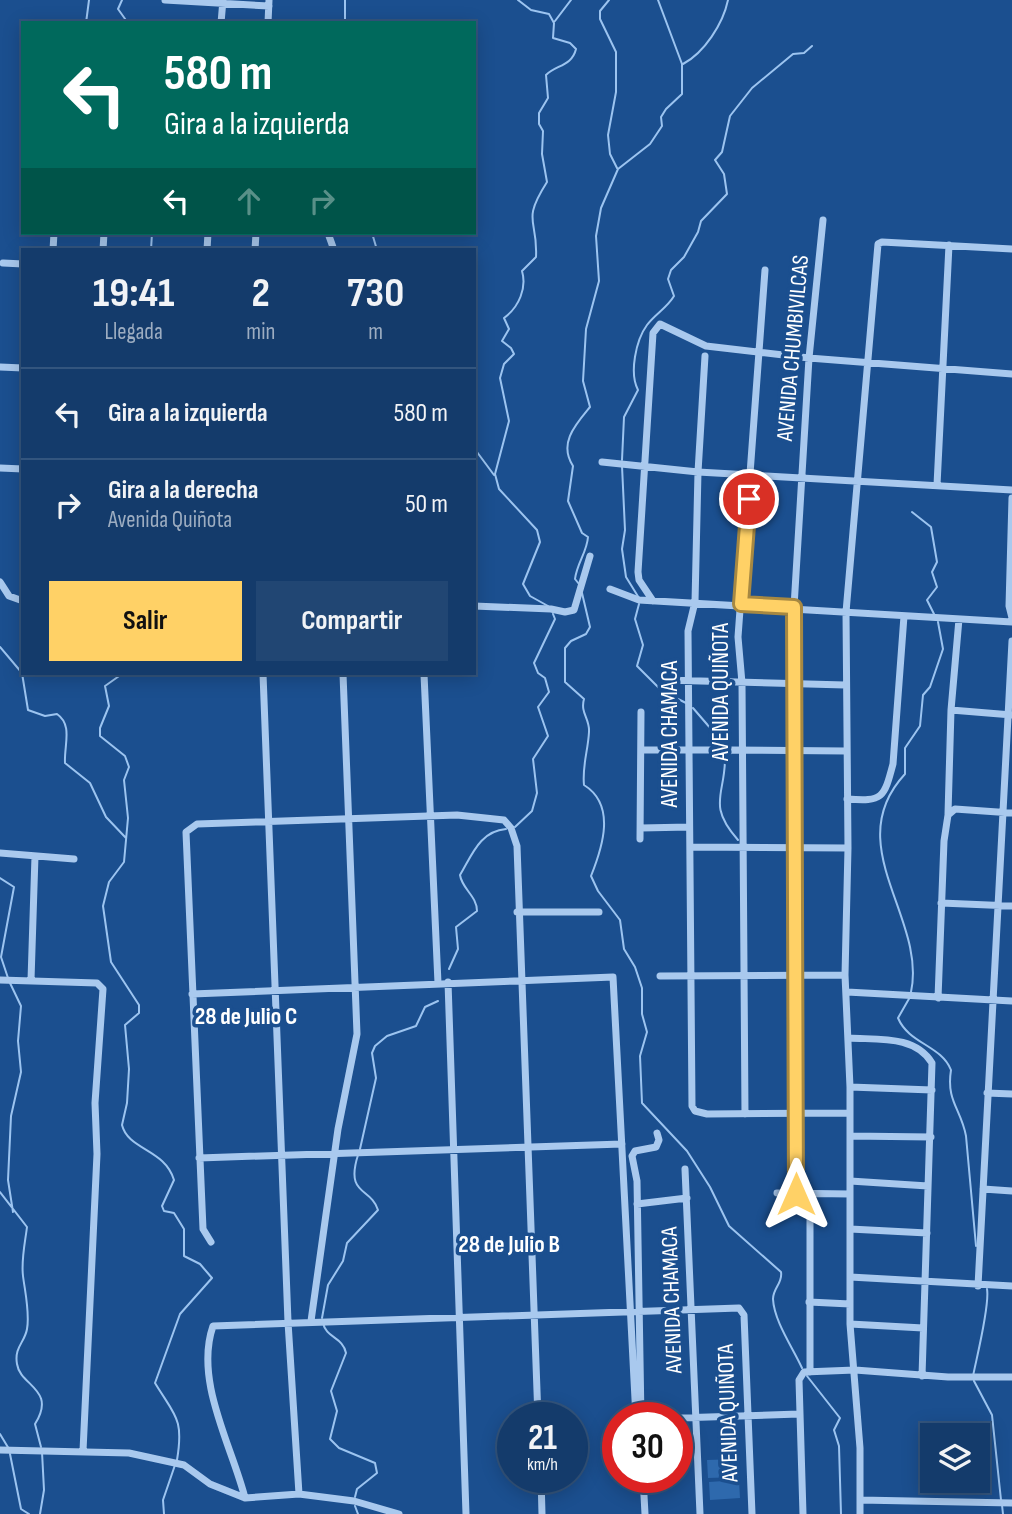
<!DOCTYPE html>
<html lang="es">
<head>
<meta charset="utf-8">
<style>
	:root { --surface:#143b6b; --page:#214673; --text:#f1f3f6; --muted:#9dadc1; --line:#33557e; --accent:#ffd166 }
	body { margin:0; font-family:"Sofia Sans Condensed",sans-serif; background:var(--page); color:var(--text); height:100vh; display:flex; flex-direction:column; font-size:26px; white-space:nowrap }
	* { box-sizing:border-box; margin:0 }
	p { font-size:23px; color:var(--muted) }
	.icon { flex:none; width:38px; height:38px; fill:none; stroke:currentColor; stroke-width:2; stroke-linecap:round; stroke-linejoin:round }
	.map { position:relative; flex:1; overflow:hidden }
	.side { position:absolute; left:21px; top:248px; width:455px; height:427px; display:flex; flex-direction:column; background:var(--surface); border-radius:0px; box-shadow:0 4px 18px #0003,0 0 0 2px var(--line) }
	.side>* { flex:none }
	.hud { position:absolute; left:21px; top:21px; width:455px; height:214px; border-radius:0px; box-shadow:0 4px 18px #0003,0 0 0 2px var(--line); background:#00695c; color:#fff; overflow:hidden }
	.fabs { position:absolute; left:920px; top:1423px; display:grid; gap:14px }
	.fabs a { display:grid; place-items:center; width:70px; height:70px; border-radius:0px; background:var(--surface); box-shadow:0 4px 18px #0003,0 0 0 2px var(--line); font-size:35px }
	.speed { position:absolute; left:497px; top:1402px; display:flex; gap:14px; font-size:35px; font-weight:700; text-align:center }
	.speed>* { display:grid; place-content:center; width:91px; height:91px; border-radius:50%; background:var(--surface); box-shadow:0 4px 18px #0003,0 0 0 2px var(--line); line-height:1 }
	.speed small { font-size:18px; font-weight:400 }
	.speed .limit { border:10px solid #d22; background:#fff; color:#111 }
	.pin { position:absolute; display:grid; place-items:center; width:60px; height:60px; color:#fff; margin:-30px; border:4px solid #fff; border-radius:50%; box-shadow:0 2px 7px #0007 }
	.me { position:absolute; width:77px; margin:-38px; rotate:0deg; stroke-linejoin:round; filter:drop-shadow(0 0 5px #0008) }
	.turn { display:flex; align-items:center; gap:24px; height:147px; padding:0 28px; font-size:32px }
	.turn .icon { width:91px; height:91px; stroke-width:2.5 }
	.turn b { display:block; font-size:49px; line-height:60px }
	.lanes { display:flex; align-items:center; height:66px; padding:0 28px; background:#0003; justify-content:center; gap:35px; direction:ltr }
	.lanes .off { opacity:.35 }
	.eta { display:flex; justify-content:space-evenly; align-items:center; height:119px; text-align:center }
	.eta b { font-size:42px; font-weight:700; line-height:49px }
	.button { display:flex; gap:14px; margin-top:auto; padding:14px 28px }
	.button a { flex:1; height:80px; border-radius:0px; background:var(--accent); color:#111; font-size:28px; font-weight:700; line-height:80px; text-align:center }
	.button a+a { background:var(--page); color:var(--text) }
	ul { padding:0; list-style:none }
	li { display:flex; align-items:center; gap:21px; height:91px; padding:0 28px; border-top:2px solid var(--line) }
	li div { flex:1 }
	li b { display:block; font-size:26px }
	li em { font-style:normal }
	.map>svg:first-child { display:block }
	.green { fill:#2e69ad }
	.lines { fill:none; stroke-linecap:round; stroke-linejoin:round }
	.stream { stroke:#9cc4f0; stroke-width:2 }
	.minor { stroke:#a9c9ee; stroke-width:7 }
	.route-casing { stroke:#a68842; stroke-width:18 }
	.route { stroke:#ffd166; stroke-width:12 }
	.labels { text-anchor:middle; dominant-baseline:central; stroke-width:7; stroke-linejoin:round; paint-order:stroke }
	.street-label { font-size:23px; fill:#fff; stroke:#1b4f8f }
	.neighbourhood-label { font-size:24px; font-weight:bold; fill:#fff; stroke:#1b4f8f }
</style>
</head>
<body>
<div class="map">
<svg width="1012" height="1514" viewBox="0 0 1012 1514">
	<rect width="100%" height="100%" fill="#1b4f8f"/>
	<!-- green -->
	<path class="green" d="M738 1459 739 1477 708 1478 707 1460Z
		M739 1480 740 1498 710 1500 709 1482Z"/>
	<g class="lines">
		<!-- stream -->
		<path class="stream" d="M122 0 118 9 128 23
			M345 0V23
			M518 0 531 10 549 14 554 23 553 38 570 43 576 49C572 66 556 65 546 75L548 98 539 113V124L543 131 542 154 547 182C521 223 538 218 536 257L522 271C527 288 519 307 504 318L509 329 502 341 511 348 514 354 504 364 500 378 509 421 495 474 499 489 537 530 540 542 523 584 530 596 548 606
			M609 0 600 11V19L616 52V92L608 135 610 154 617 168
			M555 21 571 0
			M86 23 89 0
			M683 64C704 53 723 24 728 0
			M372 233 377 250
			M151 250 152 233
			M474 448 494 475
			M622 460 624 417 638 390C629 373 636 340 647 325 655 314 667 308 674 296L668 279 671 270 684 257 698 232 701 221 727 194 724 174 715 160 722 152 730 116 752 88 793 54 804 53 812 46
			M622 466 625 530 622 549 626 577 639 598
			M912 512 931 527 937 562 932 572 937 587 927 600 934 614
			M579 584 575 579C577 563 587 552 588 537L582 533 568 501 573 466C558 443 576 424 590 407L583 381 586 329 599 281 596 236 601 208 618 169 650 144 662 126 661 117 666 109 682 94V64L658 0
			M582 593 590 627 586 634 571 641 565 648V682L584 699C580 713 590 719 589 732 588 751 582 766 584 785 616 805 603 846 591 876L598 891 620 920 624 949 635 967 642 988V1014L647 1032 640 1056 642 1103 687 1151 710 1187 729 1226 781 1272C783 1283 773 1288 773 1299 774 1321 793 1348 802 1368
			M639 604 635 619 643 645 637 666 662 691 686 703
			M0 647 22 673 28 710 45 716 57 714C73 725 64 745 65 763L90 783 106 817 126 838
			M122 674 105 686 109 706 100 728V736L125 756 129 767 124 780 128 818 124 862 109 882 103 906 111 962 139 1005V1013L125 1025 129 1069 127 1103 122 1125C128 1150 165 1149 174 1180L162 1206 164 1211 174 1213 184 1229V1256L200 1264 212 1278 180 1314 155 1383C175 1416 184 1418 177 1460
			M693 708 724 744V750
			M725 756C726 794 706 804 738 840
			M515 827 532 811 537 793 533 759 548 736 538 707 549 692 545 678 538 673 534 663 555 619 553 614
			M0 878 14 887 1 957 8 978
			M449 969 458 949 456 927 477 911C477 896 462 889 460 875 472 855 480 831 506 829
			M10 983 21 1006 18 1041 21 1072 11 1116 8 1180 13 1212
			M911 992C927 918 839 845 905 774V748L920 726 923 695 930 687 943 649 938 622
			M910 997 898 1018C909 1044 941 1045 951 1070 946 1101 961 1109 966 1136L976 1246
			M360 1149 376 1078 372 1053 375 1046 387 1036 416 1026 425 1007 438 1001
			M0 1192 27 1227C25 1243 21 1260 23 1276 25 1292 30 1313 27 1329 25 1342 14 1347 17 1364 20 1386 57 1389 35 1424L41 1447
			M322 1318 328 1285 343 1261 347 1243 378 1210C371 1187 345 1196 358 1155
			M323 1323C326 1338 343 1337 346 1353L331 1391 337 1411 330 1439 339 1448 375 1463 377 1473 357 1489 355 1497
			M807 1376 840 1418 834 1430 839 1446 841 1514
			M973 1376C977 1356 990 1305 987 1289
			M974 1381 992 1415 1001 1500
			M0 1434 9 1449
			M10 1454 21 1509 29 1514
			M1002 1505 1003 1514
			M355 1506 358 1514
			M40 1514 44 1490 42 1452
			M164 1514 163 1500 175 1465"/>
		<!-- minor -->
		<path class="minor" d="M165 0 269 6
			M221 23 223 0
			M268 23 269 0
			M329 236 334 250
			M53 250 54 233
			M103 250 104 233
			M207 250 208 233
			M255 250 256 233
			M3 263 23 264
			M705 356 698 472 695 602 688 631 692 1106 695 1111 707 1114 849 1113
			M0 367 23 368
			M602 462 698 472 1012 490
			M0 468 23 469
			M937 485 949 245
			M1012 498 1009 606 1012 618
			M0 582 9 596 23 601
			M610 589 639 600 1012 622
			M653 601 639 580 638 572 653 333 660 324 706 346 809 358 1012 374
			M474 606 551 609 565 612 574 610 590 556
			M263 674 288 1322 299 1494
			M424 674 438 983
			M664 680 845 685
			M951 710 1012 715
			M641 750H716L725 754 731 750 846 751
			M847 799C883 802 884 798 893 764L904 616
			M948 814 951 710 959 619
			M641 828 689 827
			M640 839 641 712
			M690 847 848 848
			M0 853 74 859
			M941 903 1012 906
			M517 912H599
			M660 976 845 975
			M0 980 97 983 103 989 95 1103 97 1154 83 1451
			M31 980 35 856
			M448 982 466 1514
			M847 992 1012 1001
			M192 994 613 977 636 1418
			M938 998 944 841 948 815 955 809 1012 813
			M849 1038C878 1040 915 1035 932 1063L922 1376
			M850 1087 932 1090
			M987 1093 1012 1094
			M745 1114 742 683 738 637 765 270
			M850 1136 931 1137
			M199 1158 622 1144
			M685 1169 700 1514
			M850 1181 928 1186
			M983 1189 1012 1191
			M777 1193 850 1194
			M796 1193 794 607 809 358 823 220
			M637 1204 687 1198
			M850 1229 927 1233
			M211 1242 203 1229 186 832 197 824 457 815 504 820 511 828 517 846 538 1418
			M850 1277 1012 1286
			M978 1286 1012 641
			M809 1302 850 1304
			M311 1321 338 1129 357 1034 343 674
			M850 1324 923 1328
			M810 1372V1194
			M641 1418 637 1181 632 1156 635 1151 656 1147 659 1140 657 1133
			M677 1418 799 1414
			M0 1450 129 1453 184 1465 210 1484 245 1498 299 1494 354 1501 399 1514
			M541 1477 542 1514
			M643 1477 645 1514
			M245 1498C232 1446 194 1381 213 1326L739 1308 744 1315 752 1514
			M860 1500 1012 1503
			M803 1514 799 1380 804 1372 855 1370 948 1377H1012
			M860 1514V1448L850 1324V1087L845 975 848 848 846 612 878 244 882 242 1012 249"/>
	</g>
	<g class="lines">
		<!-- route casing -->
		<g class="route-casing">
			<path id="route" d="M749 499 741 604 794 607 796 1194"/>
		</g>
		<!-- route -->
		<use href="#route" class="route"/>
	</g>
	<g class="labels">
		<!-- street labels -->
		<g class="street-label">
			<text transform="translate(793 348) rotate(-85)">AVENIDA CHUMBIVILCAS</text>
			<text transform="translate(721 692) rotate(-90)">AVENIDA QUIÑOTA</text>
			<text transform="translate(670 734) rotate(-90)">AVENIDA CHAMACA</text>
			<text transform="translate(672 1300) rotate(-92)">AVENIDA CHAMACA</text>
			<text transform="translate(728 1413) rotate(-92)">AVENIDA QUIÑOTA</text>
		</g>
		<!-- neighbourhood labels -->
		<g class="neighbourhood-label">
			<text x="246" y="1016">28 de Julio C</text>
			<text x="509" y="1244">28 de Julio B</text>
		</g>
	</g>
</svg>
<div class="fabs">
<a><svg class="icon" aria-label="layers" viewBox="0 0 24 24"><path d="M12 4l9 5-9 5-9-5zM3 14l9 5 9-5"/></svg></a>
</div>
<div class="speed"><div>21<small>km/h</small></div><div class="limit">30</div></div>
<div class="pin" style="left:749px;top:499px;background:#d93025"><svg class="icon" aria-label="arrive" viewBox="0 0 24 24"><path d="M6 21V4h12l-3 4 3 4H6"/></svg></div>
<svg class="me" style="left:796px;top:1194px" viewBox="-20 -20 40 40"><path d="M0-17L14 15 0 8-14 15z" fill="#ffd166" stroke="#fff" stroke-width="4"/></svg>
<div class="hud">
<div class="turn"><svg class="icon" aria-label="left" viewBox="0 0 24 24"><path d="M17 20v-9H6M10 6l-5 5 5 5"/></svg><div><b>580 m</b>Gira a la izquierda</div></div>
<div class="lanes"><svg class="icon" aria-label="left" viewBox="0 0 24 24"><path d="M17 20v-9H6M10 6l-5 5 5 5"/></svg><svg class="icon off" aria-label="ahead" viewBox="0 0 24 24"><path d="M12 20V5M6 11l6-6 6 6"/></svg><svg class="icon off" aria-label="right" viewBox="0 0 24 24"><path d="M7 20v-9h11M14 6l5 5-5 5"/></svg></div>
</div>
<section class="side">
<div class="eta">
<div><b>19:41</b><p>Llegada</p></div>
<div><b>2</b><p>min</p></div>
<div><b>730</b><p>m</p></div>
</div>
<ul>
<li><svg class="icon" aria-label="left" viewBox="0 0 24 24"><path d="M17 20v-9H6M10 6l-5 5 5 5"/></svg><div><b>Gira a la izquierda</b></div><em>580 m</em></li>
<li><svg class="icon" aria-label="right" viewBox="0 0 24 24"><path d="M7 20v-9h11M14 6l5 5-5 5"/></svg><div><b>Gira a la derecha</b><p>Avenida Quiñota</p></div><em>50 m</em></li>
</ul>
<div class="button"><a>Salir</a><a>Compartir</a></div>
</section>
</div>
</body>
</html>
